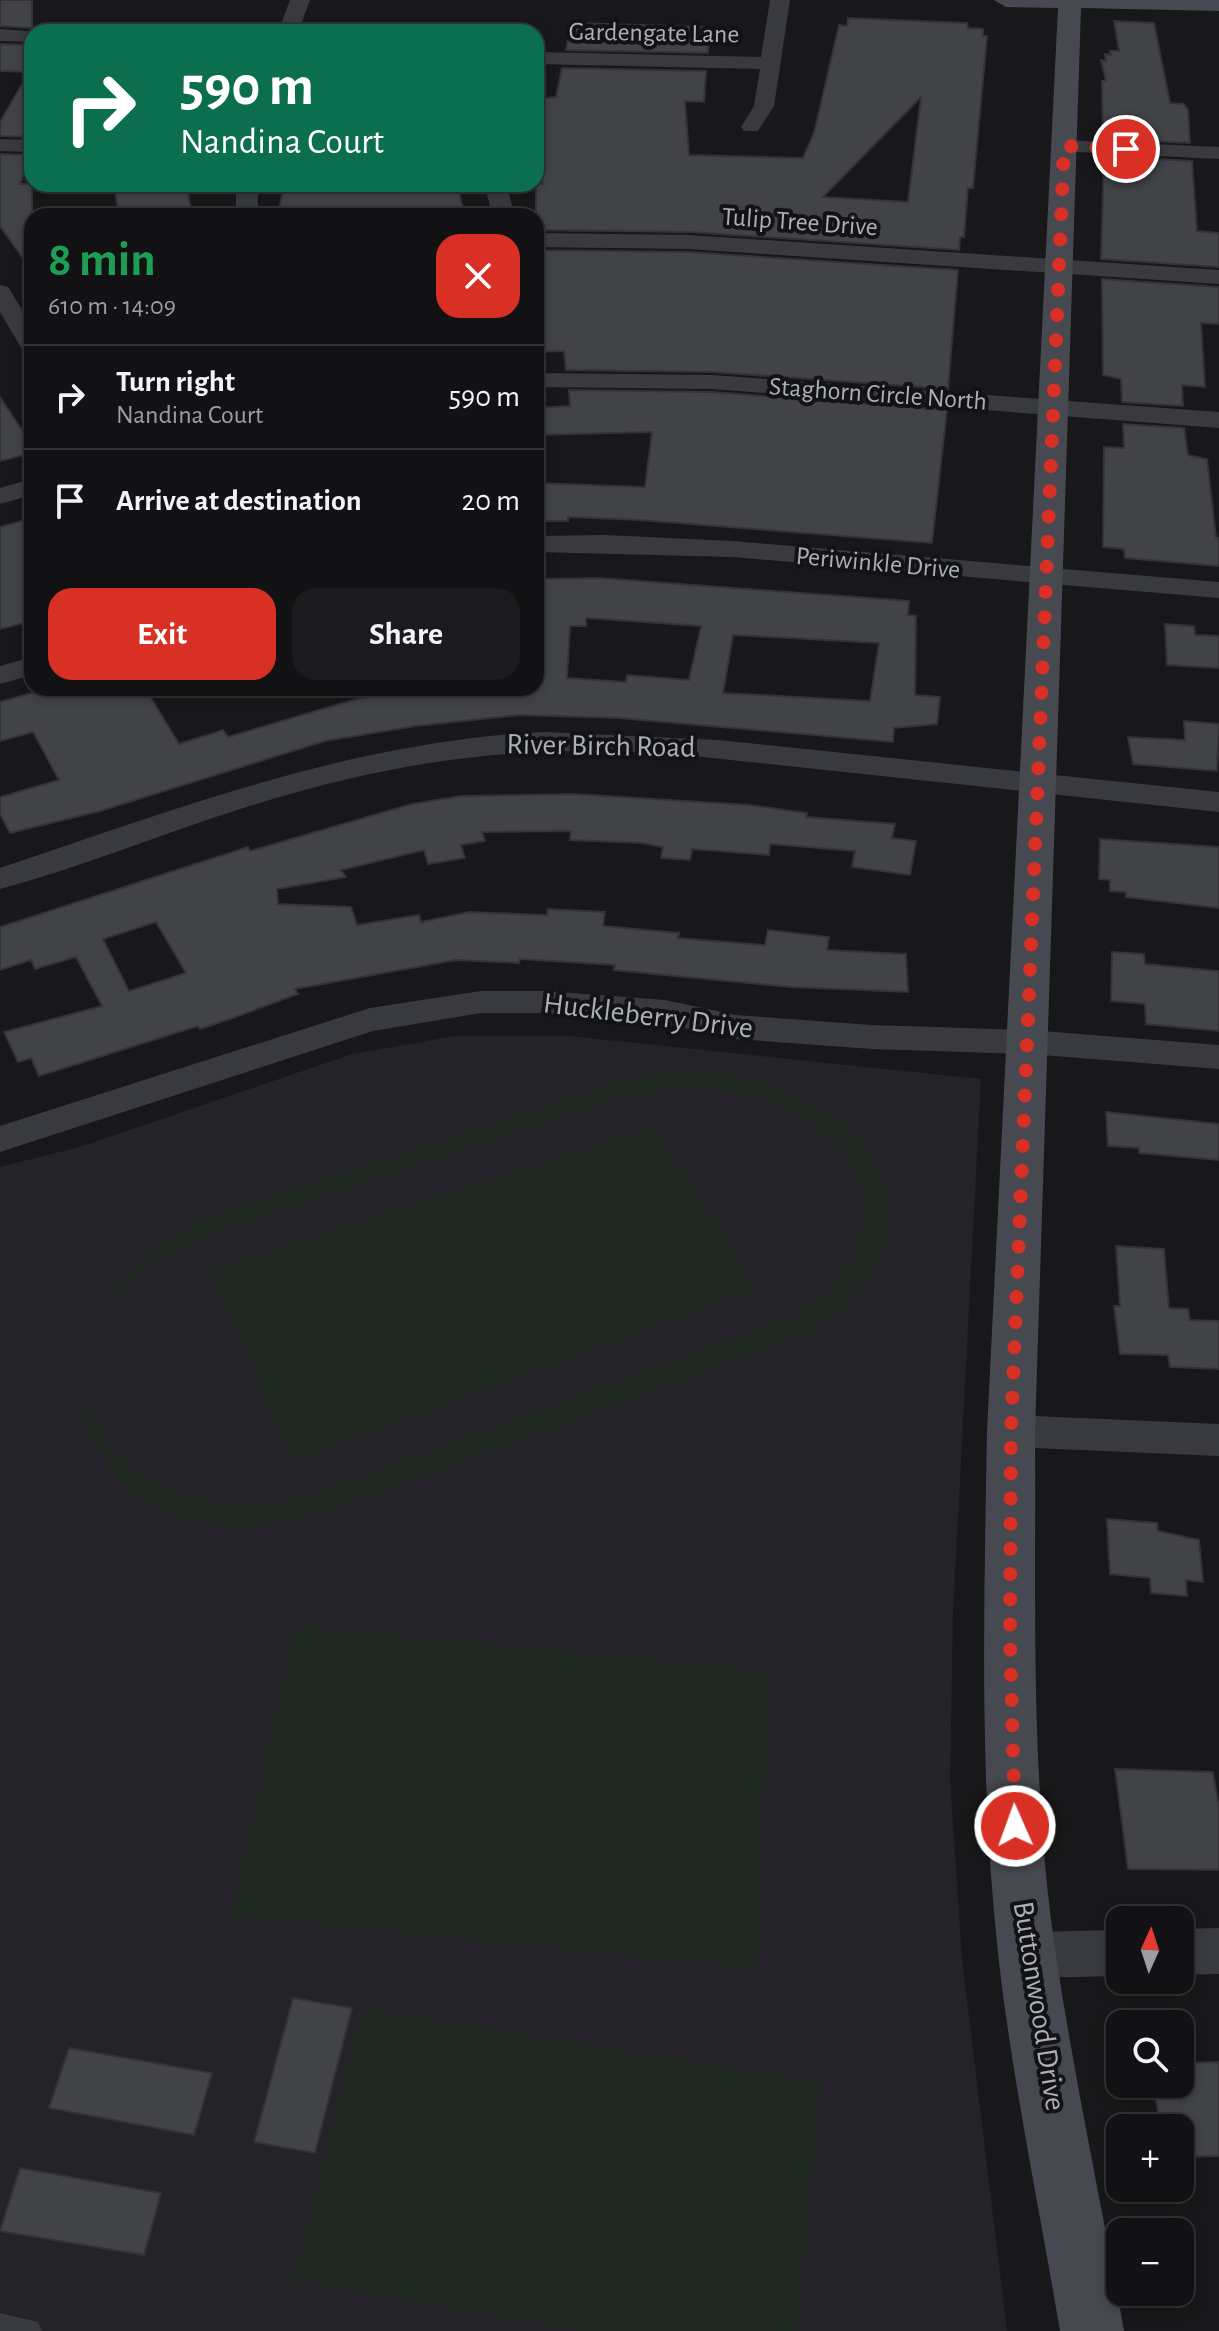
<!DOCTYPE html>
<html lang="en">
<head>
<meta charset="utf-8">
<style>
	:root { --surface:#121214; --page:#1b1b1d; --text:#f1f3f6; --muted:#9c9ea0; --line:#313234; --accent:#d93025 }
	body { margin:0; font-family:"Alegreya Sans",sans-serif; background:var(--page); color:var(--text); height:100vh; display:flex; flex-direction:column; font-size:30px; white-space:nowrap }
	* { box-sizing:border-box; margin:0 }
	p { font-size:26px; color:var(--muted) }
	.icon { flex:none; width:44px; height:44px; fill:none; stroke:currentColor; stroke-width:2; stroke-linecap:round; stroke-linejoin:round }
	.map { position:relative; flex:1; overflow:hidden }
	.sheet { position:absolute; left:24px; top:208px; width:520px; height:488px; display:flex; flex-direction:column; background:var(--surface); border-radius:24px; box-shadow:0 4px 12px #0003,0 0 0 2px var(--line) }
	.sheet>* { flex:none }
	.banner { position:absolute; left:24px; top:24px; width:520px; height:168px; border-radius:24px; box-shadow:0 4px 12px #0003,0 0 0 2px var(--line); background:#0b6e4f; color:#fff; overflow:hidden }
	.needle { width:52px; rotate:3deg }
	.tools { position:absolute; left:1106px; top:1906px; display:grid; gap:16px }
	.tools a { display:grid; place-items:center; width:88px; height:88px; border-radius:16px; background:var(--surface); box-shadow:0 4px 12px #0003,0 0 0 2px var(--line); font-size:40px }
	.pin { position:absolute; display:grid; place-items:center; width:68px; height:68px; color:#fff; margin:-34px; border:4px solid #fff; border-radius:50%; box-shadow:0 2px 8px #0007 }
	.me { position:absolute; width:88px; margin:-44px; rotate:358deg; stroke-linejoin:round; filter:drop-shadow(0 0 6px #0008) }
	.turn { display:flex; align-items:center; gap:28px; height:168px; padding:0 24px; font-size:36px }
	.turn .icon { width:104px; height:104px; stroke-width:2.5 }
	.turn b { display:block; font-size:56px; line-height:68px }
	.round { display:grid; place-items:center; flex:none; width:84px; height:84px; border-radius:24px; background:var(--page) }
	.head { display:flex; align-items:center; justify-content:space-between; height:136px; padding:0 24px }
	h1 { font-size:48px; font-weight:700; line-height:60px; color:#1e9e55 }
	.cta { display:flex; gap:16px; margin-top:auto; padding:16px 24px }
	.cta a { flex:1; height:92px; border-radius:24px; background:var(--accent); color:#fff; font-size:32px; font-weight:700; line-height:92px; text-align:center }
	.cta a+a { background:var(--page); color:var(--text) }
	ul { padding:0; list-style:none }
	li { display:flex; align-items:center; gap:24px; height:104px; padding:0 24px; border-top:2px solid var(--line) }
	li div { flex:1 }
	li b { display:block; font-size:30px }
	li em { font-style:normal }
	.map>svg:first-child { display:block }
	.built { fill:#242428 }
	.green { fill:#202921; fill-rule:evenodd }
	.building { fill:#424347; stroke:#323237; stroke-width:2; fill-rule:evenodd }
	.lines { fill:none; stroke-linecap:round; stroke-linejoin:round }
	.lane { fill:#393a40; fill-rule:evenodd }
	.street { fill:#393a40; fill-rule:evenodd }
	.secondary { fill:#474950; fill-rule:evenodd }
	.route { stroke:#d93025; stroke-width:14; stroke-dasharray:0 25.2 }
	.labels { text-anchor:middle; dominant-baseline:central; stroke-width:8; stroke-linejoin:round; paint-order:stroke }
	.far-street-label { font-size:26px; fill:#aaafbb; stroke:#131315 }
	.street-label { font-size:30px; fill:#aaafbb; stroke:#131315 }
</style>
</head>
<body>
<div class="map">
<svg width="1219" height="2331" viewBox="0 0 1219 2331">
	<rect width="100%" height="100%" fill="#18181a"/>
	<!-- built -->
	<path class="built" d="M456 1036H569L981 1079 953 1614 950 1780 962 1959 1007 2331H0V1167L80 1147 352 1054Z"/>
	<!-- green -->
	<path class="green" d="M698 1072C735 1075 771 1081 805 1099 916 1156 913 1266 812 1331L333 1510C69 1590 0 1323 199 1220L614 1083 642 1076ZM672 1088C714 1087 752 1092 790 1111 889 1159 886 1259 797 1315L296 1500C79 1535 0 1323 206 1236L623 1097Z
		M654 1127 758 1288 295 1460 208 1271Z
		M295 1626 770 1671 755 1968 232 1915Z
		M361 2008 821 2083 796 2331H585L293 2280Z"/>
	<!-- building -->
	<path class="building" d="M0 0H32V28L0 26Z
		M848 18 967 23 968 28 983 29V36H987L973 188H968L964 237H960L959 250 689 232 536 230V184H543L536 158V99L556 97 562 68 706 71 704 102 685 101 689 155 803 158 814 133 839 25 847 26ZM921 97 908 202 823 197Z
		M1114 21 1154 23 1170 103 1184 104 1188 110 1190 143 1103 139 1102 81H1106L1101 60 1106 61 1105 54 1111 55 1110 51H1119Z
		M572 23 710 27 708 53 566 50Z
		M0 44 32 45V137L0 136V122L29 72 0 71Z
		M0 154 32 155 20 184H32V271L0 226Z
		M1104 156 1192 161 1197 231 1219 233V267L1101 259Z
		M114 184H187L192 216H119Z
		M284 184H338L337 193 407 188 406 184H457L465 216H278Z
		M536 250 689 252 958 270 948 389 712 372 566 370 564 351 536 352Z
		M1102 279 1219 287V324L1201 323 1205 387 1182 385 1183 406 1122 402 1121 379 1103 375Z
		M569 390 712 392 947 410 932 543 639 520 568 517V521H536V483L645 487 652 432 536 435V408L570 406Z
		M0 397 32 445V453L0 461Z
		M1123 424 1184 428 1188 455 1207 459 1216 537 1219 538V566L1125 558 1124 549 1103 547 1104 447 1124 448Z
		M32 518V621L0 629V527Z
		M600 578 909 601 908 615 916 616 915 695 940 697 937 724 894 728 893 742 618 718 520 715 416 726 325 741 100 811 10 833 0 814V797L59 780 33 732 0 741V702L49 688H145L179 744 223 730 228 737 353 700 397 692 396 688 538 689 545 629 536 630V579ZM586 618 701 626 689 680 627 675 626 682 567 678 570 626H586ZM733 635 879 643 870 701 723 693Z
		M1165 624 1194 626 1195 635 1219 636V668L1167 665Z
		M1184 721 1219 724 1217 771 1133 764 1128 737 1185 740Z
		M574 794 749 805 807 813 806 817 895 824 892 838 916 841 910 875 852 867 855 851 770 844 769 855 692 849 690 860 661 858 663 847 642 843 570 840 571 831 482 832 485 841 461 845 465 858 428 864 424 850 341 870 346 877 277 889 278 904 351 907 357 925 419 915 421 922 469 912 547 915 548 909 605 912 603 926 679 933 678 938 765 945 768 930 829 937 827 950 906 954 908 992 790 987 614 970 615 965 520 959 519 963 456 960 295 989 298 994 230 1019 200 1029 198 1026 39 1076 31 1058 18 1062 4 1032 102 1006 76 957 35 969 31 960 0 970V927L248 847 250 851 412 804 461 796ZM156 922 186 973 129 991 103 939Z
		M1100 839 1219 847V908L1126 897V892L1110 891V880L1099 879Z
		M1112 952 1144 954 1145 964 1219 971V1031L1146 1024 1145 1004 1111 1001Z
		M1106 1112 1219 1124V1160L1139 1153V1148L1108 1146Z
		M1116 1246 1164 1249 1169 1308 1188 1309 1190 1320 1219 1321V1369L1170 1367 1168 1355 1120 1354 1114 1306H1120Z
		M1107 1519 1157 1523 1158 1531 1199 1540 1203 1582 1186 1580 1187 1596 1151 1593 1150 1578 1110 1574Z
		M1115 1769 1213 1772 1219 1808V1870L1128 1869Z
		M293 1998 352 2008 315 2153 254 2142Z
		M69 2048 212 2073 194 2135 49 2108Z
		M1219 2062V2156L1180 2157V2128H1161L1153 2084H1180V2063Z
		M20 2168 161 2193 144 2255 0 2231Z"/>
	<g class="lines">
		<!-- lane -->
		<path class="lane" d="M0 2313 38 2322 42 2331H0Z"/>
		<!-- street -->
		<path class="street" d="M290 0H310L298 32H278Z
			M770 0H790L774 106 758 131H744L741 127 754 106 760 69 536 64V52L761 57Z
			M0 29 39 32H32V42L0 41Z
			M0 139 32 140V152L0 151Z
			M1064 140 1219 147V159L1056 151 1053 146 1056 141Z
			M236 184H258V207L263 216H241L236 207Z
			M484 184H506L515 216H493Z
			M536 233 689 235 1219 270V284L689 249 536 247Z
			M0 285 8 287 32 326V353L23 351 0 312Z
			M536 373 712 375 1219 412V428L712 389 536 387Z
			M32 479V495L0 504V488Z
			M605 535 732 541 1219 582V598L732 557 536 552V536Z
			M32 657V675L0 684V666Z
			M546 732 718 740 1219 792V812L675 754C514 743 391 761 237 810 158 835 80 868 0 889V868C178 808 357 740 546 732Z
			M481 991H545L665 1000 736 1015 872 1025 1029 1030 1219 1045V1069L1029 1054 872 1049 736 1039 665 1024 545 1013H481L373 1031 0 1152V1126L370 1008Z
			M1011 1415 1219 1424V1456L1011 1447 997 1442 991 1431 997 1420Z
			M1219 1928V1974L1180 1975V1929Z
			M1120 1930V1976L1027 1978 1010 1971 1003 1955 1010 1939 1027 1932Z"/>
		<!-- secondary -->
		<path class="secondary" d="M994 0H1219V11L1081 8 1035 1431C1036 1605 1030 1783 1056 1956 1075 2082 1102 2206 1124 2331H1060C1039 2206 1012 2079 998 1953 979 1780 984 1605 987 1431L1058 8 1006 7Z"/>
	</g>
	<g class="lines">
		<!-- route -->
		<path class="route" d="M1015 1826 1010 1639 1011 1431 1064 146 1126 149"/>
	</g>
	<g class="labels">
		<!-- far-street labels -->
		<g class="far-street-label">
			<text transform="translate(654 33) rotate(1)">Gardengate Lane</text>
			<text transform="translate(800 222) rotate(4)">Tulip Tree Drive</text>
			<text transform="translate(878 394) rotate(4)">Staghorn Circle North</text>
			<text transform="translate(878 563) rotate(5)">Periwinkle Drive</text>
		</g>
		<!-- street labels -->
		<g class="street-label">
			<text transform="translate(601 746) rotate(1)">River Birch Road</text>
			<text transform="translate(648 1016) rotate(7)">Huckleberry Drive</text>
			<text transform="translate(1039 2006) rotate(81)">Buttonwood Drive</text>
		</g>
	</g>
</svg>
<div class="tools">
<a><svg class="needle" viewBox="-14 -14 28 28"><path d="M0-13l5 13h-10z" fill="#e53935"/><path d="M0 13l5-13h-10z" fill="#9c9ea0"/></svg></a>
<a><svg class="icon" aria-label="search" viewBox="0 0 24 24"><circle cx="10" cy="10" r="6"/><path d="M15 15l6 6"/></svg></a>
<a>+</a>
<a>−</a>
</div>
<div class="pin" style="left:1126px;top:149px;background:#d93025"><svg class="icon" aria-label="arrive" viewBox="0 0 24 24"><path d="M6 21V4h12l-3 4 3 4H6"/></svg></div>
<svg class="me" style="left:1015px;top:1826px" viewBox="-20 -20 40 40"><circle r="17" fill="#d93025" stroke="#fff" stroke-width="3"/><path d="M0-11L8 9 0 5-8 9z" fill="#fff"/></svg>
<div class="banner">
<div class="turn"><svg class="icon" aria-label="right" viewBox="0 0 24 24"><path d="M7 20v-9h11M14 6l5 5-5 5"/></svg><div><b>590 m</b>Nandina Court</div></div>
</div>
<section class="sheet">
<div class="head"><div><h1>8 min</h1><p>610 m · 14:09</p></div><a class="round" style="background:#d93025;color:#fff"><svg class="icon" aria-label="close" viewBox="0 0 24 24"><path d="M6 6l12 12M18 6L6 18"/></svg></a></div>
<ul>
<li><svg class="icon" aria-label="right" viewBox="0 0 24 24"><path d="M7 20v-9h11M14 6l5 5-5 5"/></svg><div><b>Turn right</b><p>Nandina Court</p></div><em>590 m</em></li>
<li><svg class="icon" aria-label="arrive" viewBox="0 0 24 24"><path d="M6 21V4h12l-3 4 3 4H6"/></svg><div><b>Arrive at destination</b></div><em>20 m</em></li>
</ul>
<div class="cta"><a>Exit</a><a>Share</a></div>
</section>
</div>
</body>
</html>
